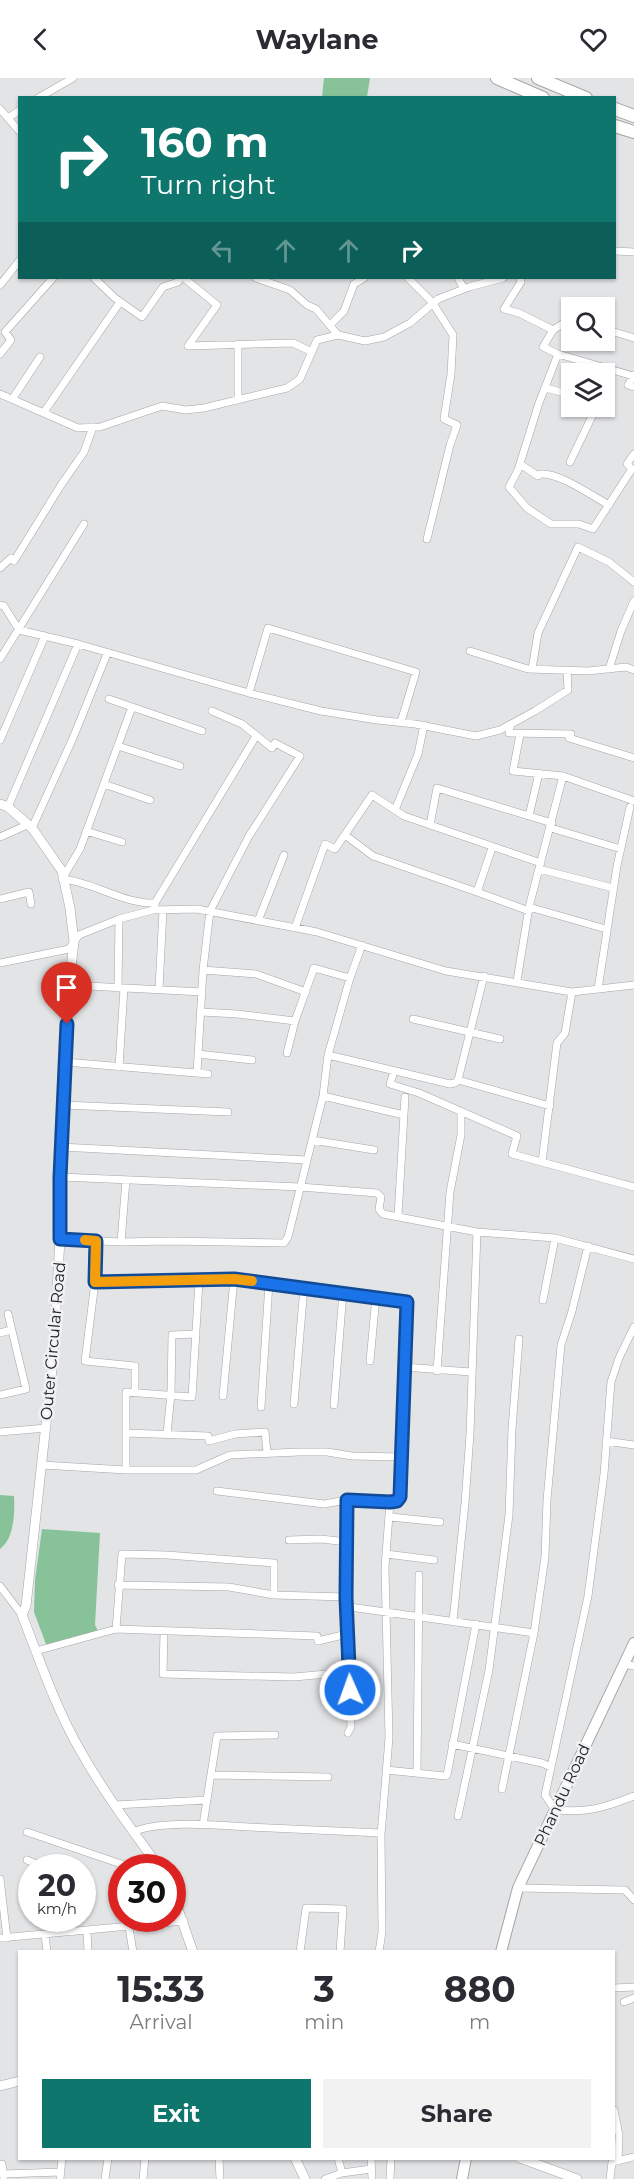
<!DOCTYPE html>
<html lang="en">
<head>
<meta charset="utf-8">
<style>
	:root { --surface:#fff; --page:#f2f2f3; --text:#2b2b33; --muted:#7c7c81; --accent:#0f766e }
	body { margin:0; font-family:Montserrat,sans-serif; background:var(--page); color:var(--text); height:100vh; display:flex; flex-direction:column; font-size:22px; white-space:nowrap }
	* { box-sizing:border-box; margin:0 }
	p { font-size:20px; color:var(--muted) }
	.icon { flex:none; width:33px; height:33px; fill:none; stroke:currentColor; stroke-width:2; stroke-linecap:round; stroke-linejoin:round }
	.map { position:relative; flex:1; overflow:hidden }
	.panel { position:absolute; left:18px; top:1872px; width:597px; height:210px; display:flex; flex-direction:column; background:var(--surface); border-radius:0px; box-shadow:0 2px 4px #0004 }
	.panel>* { flex:none }
	.hud { position:absolute; left:18px; top:18px; width:598px; height:183px; border-radius:0px; box-shadow:0 2px 4px #0004; background:#0f766e; color:#fff; overflow:hidden }
	.tools { position:absolute; left:561px; top:219px; display:grid; gap:12px }
	.tools a { display:grid; place-items:center; width:54px; height:54px; border-radius:0px; background:var(--surface); box-shadow:0 2px 4px #0004; font-size:30px }
	.speed { position:absolute; left:18px; top:1776px; display:flex; gap:12px; font-size:30px; font-weight:700; text-align:center }
	.speed>* { display:grid; place-content:center; width:78px; height:78px; border-radius:50%; background:var(--surface); box-shadow:0 2px 4px #0004; line-height:1 }
	.speed small { font-size:15px; font-weight:400 }
	.speed .limit { border:9px solid #d22; background:#fff; color:#111 }
	.pin { position:absolute; display:grid; place-items:center; width:51px; height:51px; color:#fff; margin:-62px -26px; border-radius:50% 50% 50% 0; rotate:-45deg; box-shadow:0 0 6px #0007 }
	.pin .icon { rotate:45deg }
	.me { position:absolute; width:66px; margin:-33px; rotate:358deg; stroke-linejoin:round; filter:drop-shadow(0 0 4px #0008) }
	.turn { display:flex; align-items:center; gap:21px; height:126px; padding:0 24px; font-size:27px }
	.turn .icon { width:78px; height:78px; stroke-width:2.5 }
	.turn b { display:block; font-size:42px; line-height:51px }
	.lanes { display:flex; align-items:center; height:57px; padding:0 24px; background:#0003; justify-content:center; gap:30px; direction:ltr }
	.lanes .off { opacity:.35 }
	.eta { display:flex; justify-content:space-evenly; align-items:center; height:102px; text-align:center }
	.eta b { font-size:36px; font-weight:700; line-height:42px }
	.cta { display:flex; gap:12px; margin-top:auto; padding:12px 24px }
	.cta a { flex:1; height:69px; border-radius:0px; background:var(--accent); color:#fff; font-size:24px; font-weight:700; line-height:69px; text-align:center }
	.cta a+a { background:var(--page); color:var(--text) }
	header { display:flex; justify-content:space-between; align-items:center; height:78px; padding:0 24px; background:var(--surface); font-size:27px; font-weight:700 }
	.map>svg:first-child { display:block }
	.green { fill:#88c298 }
	.lines { fill:none; stroke-linecap:round; stroke-linejoin:round }
	.street-casing { stroke:#a4a5a7; stroke-width:8 }
	.secondary-casing { stroke:#a4a5a7; stroke-width:10 }
	.primary-casing { stroke:#a4a5a7; stroke-width:12 }
	.highway-casing { stroke:#a4a5a7; stroke-width:14 }
	.street { stroke:#fff; stroke-width:7 }
	.secondary { stroke:#fff; stroke-width:9 }
	.primary { stroke:#fff; stroke-width:10 }
	.highway { stroke:#fff; stroke-width:12 }
	.route-casing { stroke:#114b97; stroke-width:15 }
	.route { stroke:#1a73e8; stroke-width:10 }
	.slow { stroke:#f59e0b; stroke-width:10 }
	.labels { text-anchor:middle; dominant-baseline:central; stroke-width:5; stroke-linejoin:round; paint-order:stroke }
	.street-label { font-size:16px; fill:#232324; stroke:#f0f1f3 }
</style>
</head>
<body>
<header><svg class="icon" aria-label="back" viewBox="0 0 24 24"><path d="M15 5l-7 7 7 7"/></svg>Waylane<svg class="icon" aria-label="heart" viewBox="0 0 24 24"><path d="M12 20l-8-8c-3-5 5-10 8-4 3-6 11-1 8 4z"/></svg></header>
<div class="map">
<svg width="634" height="2101" viewBox="0 0 634 2101">
	<rect width="100%" height="100%" fill="#e3e4e6"/>
	<!-- green -->
	<path class="green" d="M324 0H370L367 19H322Z
		M0 1417 14 1418C15 1435 14 1461 0 1471Z
		M42 1451 100 1455 95 1547 99 1555 47 1569 34 1534 35 1502Z"/>
	<g class="lines">
		<!-- street casing -->
		<g class="street-casing">
			<path id="street" d="M38 20 73 0
				M0 31 20 54
				M8 40 20 32
				M615 173 634 174
				M94 200 115 220 142 239 163 209 178 204 180 200
				M184 200 217 227 188 268 293 265 312 274
				M256 200 290 212 307 227 316 231 338 257
				M408 200 432 224 453 257 451 296 444 341 457 347 450 367 427 461
				M458 200 464 211
				M520 200 521 204 504 231 519 235 553 252 543 269 558 276 539 325 518 392 509 409 527 430 551 446H579L593 451 632 391 627 386 634 376
				M0 207 20 182
				M330 247 344 233 354 206 364 200
				M604 251 634 260
				M553 252 572 240
				M0 276 11 262 5 254 53 200
				M558 276 633 298
				M634 297 628 307 634 309
				M546 310 572 317
				M0 316 78 350 100 349 162 328 186 332 204 330 287 310 300 301 317 262 338 257 365 263 384 259 410 245 438 221 469 209 503 200
				M13 320 40 279
				M238 322V266
				M44 334 120 224
				M570 384 597 328
				M520 386 538 398 540 396C559 394 592 418 609 427
				M0 490 11 480 14 483 61 407 84 374 93 349
				M0 527 4 528 19 552 78 566 249 615 321 633 377 642 415 646 476 658 500 652 535 633 568 612 567 592
				M470 573 528 591 588 593 626 589 634 592
				M0 581 84 446
				M532 591 538 555 578 469 609 484 634 504
				M609 591 621 553 634 523
				M249 615 268 550 416 594 401 644
				M109 621 202 653
				M132 629 80 771 62 801C94 804 123 826 155 825
				M510 647 509 655 571 656 569 660 634 680
				M520 656 513 693 563 698 634 723
				M0 662 45 558
				M118 668 180 688
				M104 706 150 722
				M8 729 78 566
				M395 732 418 676 424 647
				M529 738 539 695
				M430 747 437 710 552 745
				M32 750 73 660 107 576
				M551 750 621 771
				M86 753 122 764
				M345 757 373 778 477 814 492 770
				M0 759 27 747
				M539 791 613 810
				M477 814 529 833
				M0 821 29 814 31 826
				M155 829V825L256 658
				M529 829 606 851
				M258 843 284 777
				M295 850 325 766 335 771 372 717 404 738 541 785
				M0 885 69 871 79 857 119 841 153 832 197 831 317 854 446 893 572 914 634 907
				M203 892 256 896 306 914
				M517 903 529 829 563 698
				M69 907 202 914
				M118 910 119 841
				M159 911 163 832
				M598 911 617 788 630 729
				M201 934 237 936 295 943
				M413 941 500 961
				M287 975 295 943 314 890 350 900
				M198 976 252 982
				M328 977 450 1006 455 1005 458 1002 484 898
				M65 984 208 996
				M119 989 124 910
				M394 993 390 1006 419 1015 517 1058 512 1076 634 1109
				M197 995 203 892 210 833 249 758 300 678 275 665 272 670 242 646 212 633
				M458 1002 550 1028
				M323 1018 404 1037
				M63 1027 228 1034
				M312 1062 374 1072
				M61 1069 306 1082
				M542 1084 557 965 565 955 572 914
				M60 1099 300 1109 377 1115 381 1119 379 1131 383 1136 477 1154 555 1160 634 1181
				M398 1138 405 1019
				M60 1161 121 1164 169 1163 284 1165 288 1159 323 1018 328 977 350 900 362 867
				M96 1163 95 1204 85 1283 135 1288V1314
				M121 1164 126 1102
				M95 1204 214 1203 234 1201 407 1223 400 1419 397 1423 390 1424 347 1422 346 1519 351 1649 348 1655
				M543 1222 555 1160
				M634 1249 619 1280 611 1304 604 1396 588 1518 545 1717 555 1732C588 1735 603 1730 634 1718
				M0 1255 11 1252
				M370 1283 376 1218
				M404 1289 471 1294
				M437 1293 450 1114 461 1057V1034
				M0 1317 26 1311 8 1236
				M223 1318 234 1201
				M294 1326 304 1209
				M334 1327 343 1214
				M261 1329 269 1205
				M0 1354 46 1350
				M126 1355 208 1358 209 1363 235 1356 265 1354 267 1375
				M167 1356 171 1316 172 1257 196 1256
				M606 1363 634 1367
				M42 1387 126 1392V1314L192 1319 199 1203
				M126 1392H196L230 1377 299 1374H327L352 1378 401 1379
				M217 1413 324 1426 347 1422
				M390 1439 440 1444
				M289 1462 321 1461 347 1464
				M386 1476 434 1482
				M118 1507 229 1509 274 1517 346 1519 350 1529 534 1555
				M0 1508 22 1537
				M453 1543 465 1425 470 1356 477 1154
				M116 1551 122 1476 167 1477 274 1485V1517
				M164 1553 163 1596 294 1599 349 1594
				M36 1573 116 1551 317 1558 318 1563 347 1556
				M624 1586 634 1588
				M452 1666 542 1685 551 1689
				M386 1692 445 1698 447 1697 476 1546
				M417 1695 419 1497
				M211 1697 328 1699
				M502 1711 534 1555 545 1479 547 1422 561 1267 572 1233 588 1168
				M115 1727 207 1722
				M458 1738 489 1592 509 1437 512 1351 519 1261
				M203 1747 217 1658 275 1657
				M27 1754 133 1790
				M133 1754C161 1742 217 1747 248 1749 292 1751 337 1753 381 1755
				M27 1782 46 1790
				M0 1801 7 1860
				M82 1802 85 1803
				M518 1810 625 1812 634 1822
				M71 1840 72 1854
				M129 1849 133 1874
				M87 1853 88 1874
				M45 1856 47 1874
				M0 1860 184 1843
				M300 1874 306 1830 343 1831 340 1874
				M379 1874 382 1854 381 1757 389 1660 385 1489 390 1424
				M614 1910 634 1909
				M624 1924 634 1920
				M614 2032 619 2057 618 2083
				M219 2080 220 2101
				M371 2080 372 2101
				M2 2086 4 2101
				M342 2095 371 2091
				M3 2096 61 2094
				M60 2101 62 2080
				M105 2101 108 2080
				M143 2101 145 2080
				M325 2101 342 2095 338 2080
				M390 2101 391 2080
				M610 2101 612 2084 634 2079"/>
		</g>
		<!-- secondary casing -->
		<g class="secondary-casing">
			<path id="secondary" d="M0 726 8 729 32 750 62 793 70 830 74 864 69 907 63 1027 60 1099V1161L53 1282 26 1528 22 1537C39 1580 56 1631 80 1672 103 1713 131 1751 160 1790
				M172 1814 193 1874
				M0 2008 20 2003
				M295 2080 305 2101
				M520 2080 577 2101"/>
		</g>
		<!-- primary casing -->
		<g class="primary-casing">
			<path id="primary" d="M501 1874 518 1810 634 1565
				M462 2101 466 2080"/>
		</g>
		<!-- highway casing -->
		<g class="highway-casing">
			<path id="highway" d="M497 0 543 20
				M538 0 586 20
				M615 31 634 38
				M615 48 634 54"/>
		</g>
		<!-- street -->
		<use href="#street" class="street"/>
		<!-- secondary -->
		<use href="#secondary" class="secondary"/>
		<!-- primary -->
		<use href="#primary" class="primary"/>
		<!-- highway -->
		<use href="#highway" class="highway"/>
	</g>
	<g class="lines">
		<!-- route casing -->
		<g class="route-casing">
			<path id="route" d="M67 946 60 1099V1161L96 1163 95 1204 234 1201 407 1224 400 1419 397 1423 390 1424 347 1422 346 1520 350 1612"/>
		</g>
		<!-- route -->
		<use href="#route" class="route"/>
		<!-- slow -->
		<path class="slow" d="M85 1162 96 1163 95 1204 234 1201 252 1203"/>
	</g>
	<g class="labels">
		<!-- street labels -->
		<g class="street-label">
			<text transform="translate(53 1263) rotate(-85)">Outer Circular Road</text>
			<text transform="translate(562 1717) rotate(-65)">Phandu Road</text>
		</g>
	</g>
</svg>
<div class="tools">
<a><svg class="icon" aria-label="search" viewBox="0 0 24 24"><circle cx="10" cy="10" r="6"/><path d="M15 15l6 6"/></svg></a>
<a><svg class="icon" aria-label="layers" viewBox="0 0 24 24"><path d="M12 4l9 5-9 5-9-5zM3 14l9 5 9-5"/></svg></a>
</div>
<div class="speed"><div>20<small>km/h</small></div><div class="limit">30</div></div>
<div class="pin" style="left:67px;top:946px;background:#d93025"><svg class="icon" aria-label="arrive" viewBox="0 0 24 24"><path d="M6 21V4h12l-3 4 3 4H6"/></svg></div>
<svg class="me" style="left:350px;top:1612px" viewBox="-20 -20 40 40"><circle r="17" fill="#1a73e8" stroke="#fff" stroke-width="3"/><path d="M0-11L8 9 0 5-8 9z" fill="#fff"/></svg>
<div class="hud">
<div class="turn"><svg class="icon" aria-label="right" viewBox="0 0 24 24"><path d="M7 20v-9h11M14 6l5 5-5 5"/></svg><div><b>160 m</b>Turn right</div></div>
<div class="lanes"><svg class="icon off" aria-label="left" viewBox="0 0 24 24"><path d="M17 20v-9H6M10 6l-5 5 5 5"/></svg><svg class="icon off" aria-label="ahead" viewBox="0 0 24 24"><path d="M12 20V5M6 11l6-6 6 6"/></svg><svg class="icon off" aria-label="ahead" viewBox="0 0 24 24"><path d="M12 20V5M6 11l6-6 6 6"/></svg><svg class="icon" aria-label="right" viewBox="0 0 24 24"><path d="M7 20v-9h11M14 6l5 5-5 5"/></svg></div>
</div>
<section class="panel">
<div class="eta">
<div><b>15:33</b><p>Arrival</p></div>
<div><b>3</b><p>min</p></div>
<div><b>880</b><p>m</p></div>
</div>
<div class="cta"><a>Exit</a><a>Share</a></div>
</section>
</div>
</body>
</html>
